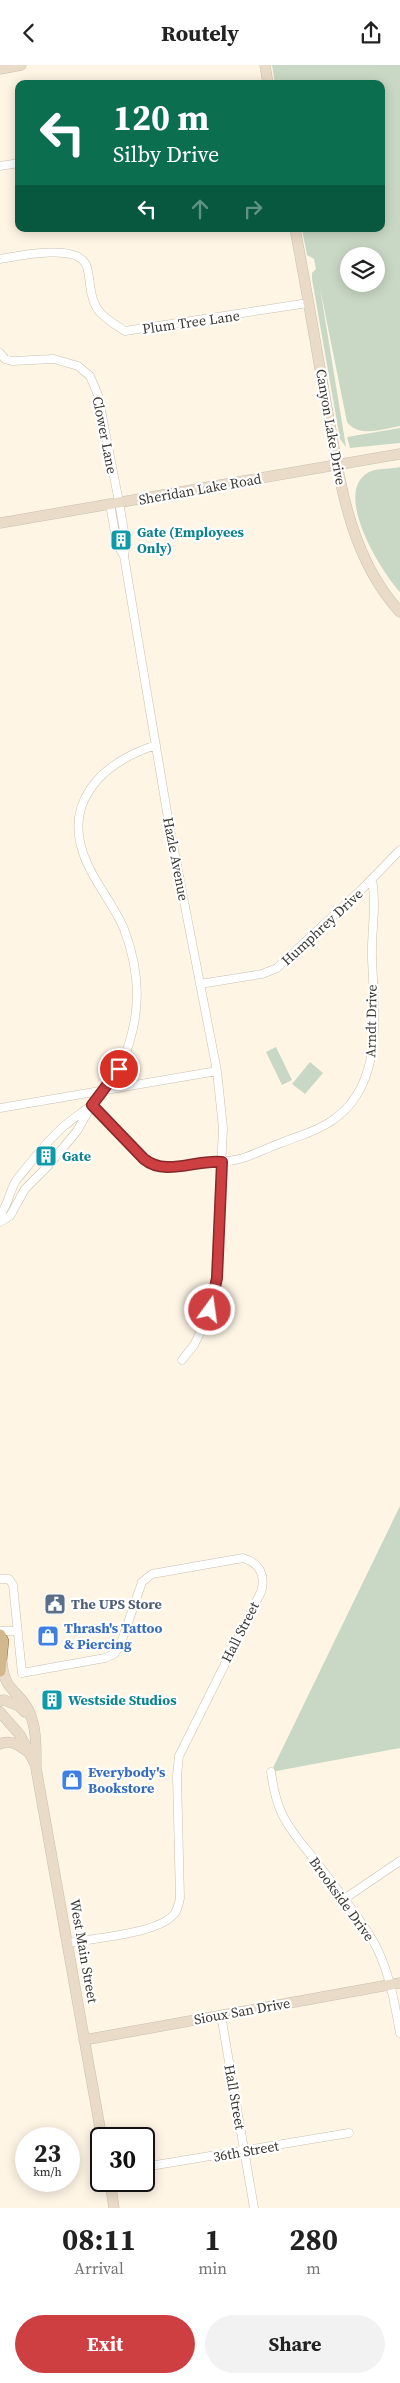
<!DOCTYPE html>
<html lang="en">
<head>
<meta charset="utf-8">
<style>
	:root { --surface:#fff; --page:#f2f2f2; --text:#222; --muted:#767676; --accent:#ce3f42 }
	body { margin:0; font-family:"Source Serif 4",serif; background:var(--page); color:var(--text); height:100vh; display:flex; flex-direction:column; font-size:19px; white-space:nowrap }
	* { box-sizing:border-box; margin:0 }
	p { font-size:16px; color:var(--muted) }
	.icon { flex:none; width:28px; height:28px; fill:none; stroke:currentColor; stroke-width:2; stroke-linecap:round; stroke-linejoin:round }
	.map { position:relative; height:2143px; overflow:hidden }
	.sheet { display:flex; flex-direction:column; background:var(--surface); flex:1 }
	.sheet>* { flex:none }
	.guide { position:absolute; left:15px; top:15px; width:370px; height:152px; border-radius:10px; box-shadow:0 2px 12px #0003; background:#0b6e4f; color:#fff; overflow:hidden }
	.fabs { position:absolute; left:340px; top:182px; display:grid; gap:10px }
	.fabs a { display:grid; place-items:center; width:45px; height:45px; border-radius:50%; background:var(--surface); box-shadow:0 2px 12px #0003; font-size:25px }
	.speed { position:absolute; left:15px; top:2062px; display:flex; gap:10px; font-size:25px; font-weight:700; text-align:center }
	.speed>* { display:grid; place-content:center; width:65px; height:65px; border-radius:50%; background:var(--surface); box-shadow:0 2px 12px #0003; line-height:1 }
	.speed small { font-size:12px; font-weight:400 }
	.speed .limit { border:2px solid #111; border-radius:8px; background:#fff; color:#111 }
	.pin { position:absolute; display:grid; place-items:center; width:42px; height:42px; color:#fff; margin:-21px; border:2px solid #fff; border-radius:50%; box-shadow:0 1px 5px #0007 }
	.me { position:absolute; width:55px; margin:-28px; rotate:14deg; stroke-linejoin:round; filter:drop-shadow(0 0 4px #0008) }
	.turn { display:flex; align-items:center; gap:18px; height:105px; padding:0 15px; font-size:22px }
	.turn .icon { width:65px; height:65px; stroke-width:2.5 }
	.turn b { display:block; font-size:35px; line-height:42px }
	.lanes { display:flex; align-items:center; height:48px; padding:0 15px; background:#0003; justify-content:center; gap:25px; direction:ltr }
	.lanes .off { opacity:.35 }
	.eta { display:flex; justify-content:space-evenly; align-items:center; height:85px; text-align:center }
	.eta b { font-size:30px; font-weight:700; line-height:35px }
	.button { display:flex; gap:10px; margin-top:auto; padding:10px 15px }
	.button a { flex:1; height:58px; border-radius:30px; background:var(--accent); color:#fff; font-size:20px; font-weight:700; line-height:58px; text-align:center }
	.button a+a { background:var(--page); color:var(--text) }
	header { display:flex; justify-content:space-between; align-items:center; height:65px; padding:0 15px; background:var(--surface); font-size:22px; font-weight:700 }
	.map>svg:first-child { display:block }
	.green { fill:#c9d8c4; fill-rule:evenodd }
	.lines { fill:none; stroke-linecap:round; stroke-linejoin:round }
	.street-casing { stroke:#c8c0b1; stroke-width:9 }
	.secondary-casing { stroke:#c8c0b1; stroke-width:11 }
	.primary-casing { stroke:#8a6c3d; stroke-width:12 }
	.street { stroke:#fff; stroke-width:8 }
	.secondary { stroke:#e9dbc7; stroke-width:10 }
	.primary { stroke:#d3b88e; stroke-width:11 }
	.route-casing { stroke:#86292b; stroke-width:12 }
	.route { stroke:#ce3f42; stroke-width:9 }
	.labels { text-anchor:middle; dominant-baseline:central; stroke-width:4.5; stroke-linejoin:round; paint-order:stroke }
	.street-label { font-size:14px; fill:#3b3832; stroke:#fff }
	.culture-label { font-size:14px; font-weight:bold; fill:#0d838f; stroke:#fff; text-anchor:start }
	.service-label { font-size:14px; font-weight:bold; fill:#4e5e75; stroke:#fff; text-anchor:start }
	.shop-label { font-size:14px; font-weight:bold; fill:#366cbe; stroke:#fff; text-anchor:start }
</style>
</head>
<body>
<header><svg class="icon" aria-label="back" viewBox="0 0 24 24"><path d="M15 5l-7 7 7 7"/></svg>Routely<svg class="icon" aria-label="share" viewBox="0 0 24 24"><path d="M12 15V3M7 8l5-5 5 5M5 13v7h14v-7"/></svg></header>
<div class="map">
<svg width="400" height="2143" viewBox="0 0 400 2143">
	<rect width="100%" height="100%" fill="#fef5e5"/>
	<!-- green -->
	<path class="green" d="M272 0H400V361C382 364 359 373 347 357L320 223 346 382 340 374 312 214V208L316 204 314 194 307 190 302 164H381V19H275ZM376 191V219H349V191Z
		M400 363V378L350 383 347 372Z
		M400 402V527C382 508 331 427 369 407 377 403 391 404 400 402Z
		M276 982 292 1015 282 1020 266 987Z
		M310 997 323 1008 305 1029 292 1019Z
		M400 1441V1683L271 1707Z"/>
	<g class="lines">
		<!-- street casing -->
		<g class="street-casing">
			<path id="street" d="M0 101 19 98
				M0 194C18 191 74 179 85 198 89 204 89 213 90 220 93 247 103 252 125 266L308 238
				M0 288 5 294 12 296 54 294 78 301 90 311 98 330 119 437 126 478 124 491
				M110 439 117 479 124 491 169 759 217 1006 223 1063 215 1225 202 1264 194 1280 182 1295
				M200 919 262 909 277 903 363 823 400 785
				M92 1040 144 1094C166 1111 192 1095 217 1096 242 1098 258 1086 281 1078 298 1071 315 1067 330 1057 385 1022 374 949 372 893 371 866 377 841 372 814
				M0 1043 217 1006
				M0 1150C9 1140 9 1124 18 1113 32 1096 46 1077 63 1062 72 1054 83 1047 93 1039 117 1017 130 984 135 953 140 922 135 893 124 864 114 840 97 821 87 798 60 738 101 698 156 680
				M0 1157 10 1151 25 1124 47 1102 77 1066 92 1040
				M0 1514H9L13 1520 22 1608 105 1593 114 1589 120 1581 142 1517 152 1509 243 1493C260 1498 266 1511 261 1527L179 1691 177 1711 180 1833C179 1838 178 1843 175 1848 160 1869 94 1873 68 1878
				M0 1566H16
				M271 1707C273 1722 276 1737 283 1751 291 1767 303 1780 314 1794 334 1820 355 1846 372 1874 389 1903 394 1935 400 1968
				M344 1834 400 1796
				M221 1950 254 2143
				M144 2102 349 2068"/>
		</g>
		<!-- secondary casing -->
		<g class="secondary-casing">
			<path id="secondary" d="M265 0 268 19
				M0 4 21 0
				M295 164C306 220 315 276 325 332 339 407 346 488 400 547
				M0 458 400 389
				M2 1597C4 1626 17 1624 28 1644 37 1662 36 1683 36 1703L102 2074
				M0 1636 4 1635 19 1641 25 1647
				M0 1647 20 1670 34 1697
				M0 1679C11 1674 19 1680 28 1687
				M84 1975 400 1918
				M110 2116 114 2143"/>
		</g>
		<!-- primary casing -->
		<g class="primary-casing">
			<path id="primary" d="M0 1570 3 1576 0 1606"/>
		</g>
		<!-- street -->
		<use href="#street" class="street"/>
		<!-- secondary -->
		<use href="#secondary" class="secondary"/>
		<!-- primary -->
		<use href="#primary" class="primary"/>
	</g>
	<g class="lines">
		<!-- route casing -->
		<g class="route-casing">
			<path id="route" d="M119 1004 92 1040 144 1094C166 1112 196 1094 222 1097L217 1213 210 1245"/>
		</g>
		<!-- route -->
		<use href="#route" class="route"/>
	</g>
	<!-- icons -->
	<defs>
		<g id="building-square" transform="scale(1.125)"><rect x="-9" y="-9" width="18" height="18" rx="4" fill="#0f9aa8" stroke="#fff"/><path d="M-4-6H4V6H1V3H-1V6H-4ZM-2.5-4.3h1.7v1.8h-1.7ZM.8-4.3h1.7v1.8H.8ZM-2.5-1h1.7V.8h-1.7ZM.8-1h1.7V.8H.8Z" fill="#fff"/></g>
		<g id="civic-square" transform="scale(1.125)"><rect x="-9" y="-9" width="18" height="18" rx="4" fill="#5c6f8a" stroke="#fff"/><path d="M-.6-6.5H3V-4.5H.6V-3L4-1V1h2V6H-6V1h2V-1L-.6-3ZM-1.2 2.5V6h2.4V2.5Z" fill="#fff"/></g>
		<g id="shop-square" transform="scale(1.125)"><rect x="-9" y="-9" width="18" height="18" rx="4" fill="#3f7fe0" stroke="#fff"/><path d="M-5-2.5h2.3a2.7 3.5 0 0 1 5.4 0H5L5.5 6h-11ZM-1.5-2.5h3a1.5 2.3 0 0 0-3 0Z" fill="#fff"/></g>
	</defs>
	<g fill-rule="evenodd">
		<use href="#building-square" x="121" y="475"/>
		<use href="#building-square" x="46" y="1091"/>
		<use href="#civic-square" x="55" y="1539"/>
		<use href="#shop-square" x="48" y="1571"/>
		<use href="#building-square" x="52" y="1635"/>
		<use href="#shop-square" x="72" y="1715"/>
	</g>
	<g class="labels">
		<!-- street labels -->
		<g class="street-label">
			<text transform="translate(191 257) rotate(-8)">Plum Tree Lane</text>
			<text transform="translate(331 362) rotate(80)">Canyon Lake Drive</text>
			<text transform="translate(105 370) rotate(79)">Clower Lane</text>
			<text transform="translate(200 424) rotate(-10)">Sheridan Lake Road</text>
			<text transform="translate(176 794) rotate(79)">Hazle Avenue</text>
			<text transform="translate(322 862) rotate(-43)">Humphrey Drive</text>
			<text transform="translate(371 956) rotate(-89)">Arndt Drive</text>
			<text transform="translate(240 1567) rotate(-63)">Hall Street</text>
			<text transform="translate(342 1834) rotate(54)">Brookside Drive</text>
			<text transform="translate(84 1886) rotate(80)">West Main Street</text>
			<text transform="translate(242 1946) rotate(-10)">Sioux San Drive</text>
			<text transform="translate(235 2032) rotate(80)">Hall Street</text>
			<text transform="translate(246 2086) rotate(-10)">36th Street</text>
		</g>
		<!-- culture labels -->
		<g class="culture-label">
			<text x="137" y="467">Gate (Employees<tspan x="137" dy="16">Only)</tspan></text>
			<text x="62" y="1091">Gate</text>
			<text x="68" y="1635">Westside Studios</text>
		</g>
		<!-- service labels -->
		<g class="service-label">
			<text x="71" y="1539">The UPS Store</text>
		</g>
		<!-- shop labels -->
		<g class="shop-label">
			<text x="64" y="1563">Thrash's Tattoo<tspan x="64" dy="16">&amp; Piercing</tspan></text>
			<text x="88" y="1707">Everybody's<tspan x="88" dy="16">Bookstore</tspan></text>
		</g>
	</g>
</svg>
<div class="fabs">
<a><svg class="icon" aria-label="layers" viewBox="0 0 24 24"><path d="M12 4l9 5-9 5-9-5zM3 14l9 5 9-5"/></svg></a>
</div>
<div class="speed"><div>23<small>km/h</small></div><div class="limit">30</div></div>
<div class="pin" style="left:119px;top:1004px;background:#d93025"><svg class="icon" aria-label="arrive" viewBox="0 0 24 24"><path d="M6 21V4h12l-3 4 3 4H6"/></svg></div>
<svg class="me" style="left:210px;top:1245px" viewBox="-20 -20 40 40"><circle r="17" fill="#ce3f42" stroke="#fff" stroke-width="3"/><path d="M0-11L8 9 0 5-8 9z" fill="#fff"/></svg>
<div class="guide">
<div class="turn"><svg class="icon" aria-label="left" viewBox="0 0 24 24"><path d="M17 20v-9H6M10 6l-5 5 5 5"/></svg><div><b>120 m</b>Silby Drive</div></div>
<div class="lanes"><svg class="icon" aria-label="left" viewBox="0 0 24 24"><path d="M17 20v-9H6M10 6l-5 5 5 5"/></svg><svg class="icon off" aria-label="ahead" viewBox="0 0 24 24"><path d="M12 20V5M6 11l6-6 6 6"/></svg><svg class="icon off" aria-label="right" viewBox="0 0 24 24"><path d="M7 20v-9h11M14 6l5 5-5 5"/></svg></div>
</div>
</div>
<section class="sheet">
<div class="eta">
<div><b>08:11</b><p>Arrival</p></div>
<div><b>1</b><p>min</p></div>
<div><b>280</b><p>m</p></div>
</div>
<div class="button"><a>Exit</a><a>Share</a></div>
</section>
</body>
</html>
